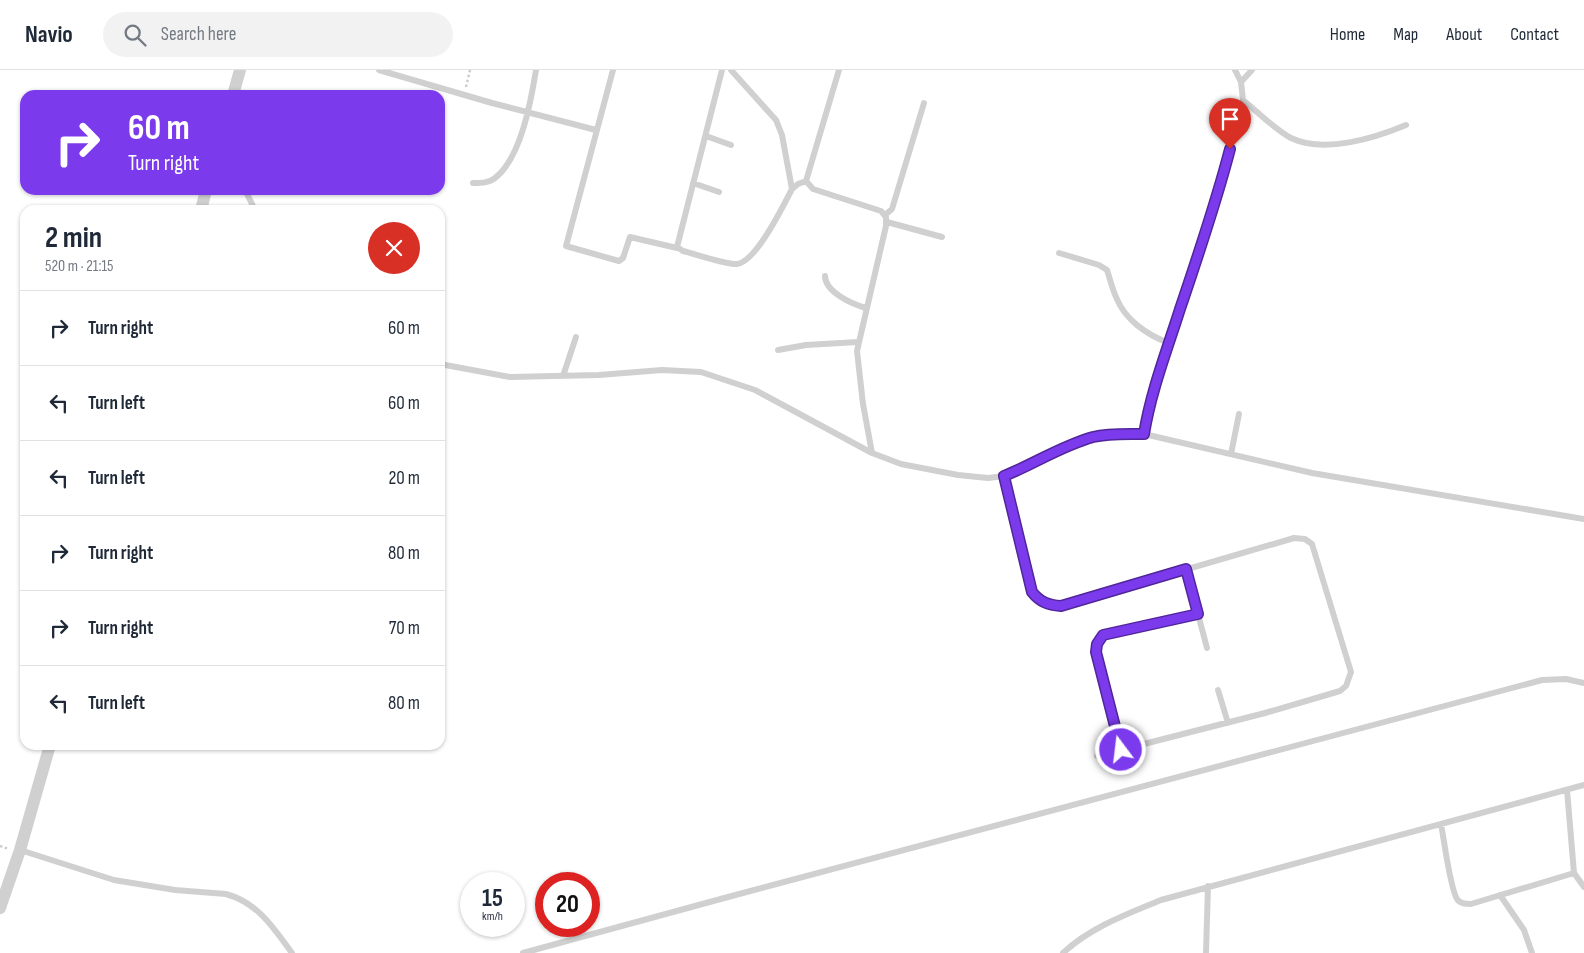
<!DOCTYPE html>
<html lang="en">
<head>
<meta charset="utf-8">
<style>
	:root { --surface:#fff; --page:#f2f2f3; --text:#1f2937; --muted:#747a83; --line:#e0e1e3 }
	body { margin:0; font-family:"Sofia Sans Condensed",sans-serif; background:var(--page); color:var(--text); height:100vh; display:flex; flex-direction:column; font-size:19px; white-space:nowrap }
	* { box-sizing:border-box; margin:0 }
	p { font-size:16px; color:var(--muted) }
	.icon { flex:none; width:28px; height:28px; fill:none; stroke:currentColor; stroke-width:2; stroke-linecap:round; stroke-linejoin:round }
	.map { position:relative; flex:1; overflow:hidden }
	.details { position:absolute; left:20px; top:135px; width:425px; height:545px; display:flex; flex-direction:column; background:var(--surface); border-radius:15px; box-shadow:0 1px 4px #0004 }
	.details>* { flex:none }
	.top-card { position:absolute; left:20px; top:20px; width:425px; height:105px; border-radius:15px; box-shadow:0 1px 4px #0004; background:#7c3aed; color:#fff; overflow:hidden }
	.speed { position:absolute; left:460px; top:802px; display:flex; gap:10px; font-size:25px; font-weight:700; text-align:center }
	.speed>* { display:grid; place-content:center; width:65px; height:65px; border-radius:50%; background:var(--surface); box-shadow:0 1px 4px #0004; line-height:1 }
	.speed small { font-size:12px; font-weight:400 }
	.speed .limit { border:8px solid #d22; background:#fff; color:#111 }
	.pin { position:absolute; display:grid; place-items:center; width:42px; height:42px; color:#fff; margin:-51px -21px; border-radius:50% 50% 50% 0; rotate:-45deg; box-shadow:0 0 5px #0007 }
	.pin .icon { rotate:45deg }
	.me { position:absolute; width:55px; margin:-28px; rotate:345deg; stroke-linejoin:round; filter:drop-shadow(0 0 4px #0008) }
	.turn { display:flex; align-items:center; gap:18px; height:105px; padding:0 25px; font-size:22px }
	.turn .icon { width:65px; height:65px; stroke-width:2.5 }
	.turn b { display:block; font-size:35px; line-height:42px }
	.round { display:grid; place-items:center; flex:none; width:52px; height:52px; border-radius:26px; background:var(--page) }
	.summary { display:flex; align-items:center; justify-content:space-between; height:85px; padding:0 25px }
	h1 { font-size:30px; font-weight:700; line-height:38px }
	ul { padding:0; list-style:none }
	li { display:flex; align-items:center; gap:15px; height:75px; padding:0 25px; border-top:1px solid var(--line) }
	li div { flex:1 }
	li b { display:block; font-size:19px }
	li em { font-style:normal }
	header { display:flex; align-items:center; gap:30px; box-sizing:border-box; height:70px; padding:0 25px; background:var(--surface); border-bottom:1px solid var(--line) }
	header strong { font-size:24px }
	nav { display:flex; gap:28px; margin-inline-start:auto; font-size:18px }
	.search { width:350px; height:45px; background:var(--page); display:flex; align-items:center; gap:12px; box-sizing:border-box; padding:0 18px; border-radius:28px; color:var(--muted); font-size:19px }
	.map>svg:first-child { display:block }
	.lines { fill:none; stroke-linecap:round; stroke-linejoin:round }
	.path { stroke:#cdcdcd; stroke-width:2.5; stroke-dasharray:2.5 2.5; stroke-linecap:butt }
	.service { stroke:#d0d0d0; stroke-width:6 }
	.minor { stroke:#d0d0d0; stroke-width:12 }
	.route-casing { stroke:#51269a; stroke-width:12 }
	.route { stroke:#7c3aed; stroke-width:9 }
</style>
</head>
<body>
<header>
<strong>Navio</strong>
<div class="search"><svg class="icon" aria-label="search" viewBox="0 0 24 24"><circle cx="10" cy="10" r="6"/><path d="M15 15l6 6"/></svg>Search here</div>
<nav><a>Home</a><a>Map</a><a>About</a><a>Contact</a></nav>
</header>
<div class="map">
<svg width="1584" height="883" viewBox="0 0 1584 883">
	<rect width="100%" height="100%" fill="#fff"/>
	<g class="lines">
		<!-- path -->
		<path class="path" d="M466 17 470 0
			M0 776 9 779"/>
		<!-- service -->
		<path class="service" d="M379 0 492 33 596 60
			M613 0 566 176 619 191 623 188 630 167 677 178
			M722 0 677 177 683 181C695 184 727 195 737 194 756 192 783 136 792 119L798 114 806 111
			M731 0 776 50 782 65 792 119
			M839 0 806 111 813 119 881 141 886 147V156L857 281 863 334 872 383
			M1241 12 1252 0
			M1243 30C1258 42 1274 59 1291 68 1324 84 1375 68 1406 55
			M706 66 731 75
			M473 113C481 113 489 113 495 108 521 88 531 31 536 0
			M693 113 719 122
			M245 120 255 140
			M885 145 892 139 924 33
			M887 152 942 167
			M1059 183 1099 195 1107 200C1110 209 1112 218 1116 227 1125 250 1147 265 1169 273
			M825 206C825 222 852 234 866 238
			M778 280 806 275 858 272
			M440 294 510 307 599 305 662 300 701 302 755 320 872 383 901 394 958 405 988 408 1004 406 1026 397 1052 382 1095 366 1144 364 1312 403 1584 449
			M563 306 576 267
			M1144 364 1147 347 1169 273 1221 112 1243 30 1241 12 1235 0
			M1231 384 1239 344
			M1004 406 1032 522C1040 532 1048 535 1061 536L1294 468 1305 469 1312 474 1351 602 1346 616 1340 621 1265 643 1097 686
			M1186 499 1207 578
			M1218 620 1228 653
			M1121 680 1096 582 1097 574 1103 565 1198 544
			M1567 720 1574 803 1584 817
			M1441 754C1444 769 1450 818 1457 829 1460 834 1466 834 1471 834L1574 803
			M20 780 114 810 175 820 226 824C258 833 273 857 292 883
			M1500 825 1524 860 1532 883
			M523 883 728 827 1542 610 1566 609 1584 613
			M1063 883C1091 857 1127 844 1161 830L1584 715
			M1206 883 1208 816"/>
		<!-- minor -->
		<path class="minor" d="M233 25 240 0
			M201 140 206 120
			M0 838 20 780 50 675"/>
	</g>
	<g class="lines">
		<!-- route casing -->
		<g class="route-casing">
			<path id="route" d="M1121 680 1096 582 1097 574 1103 565 1198 544 1186 499 1061 536C1048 535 1040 532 1032 522L1004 406C1034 394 1061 376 1093 367 1109 363 1128 364 1144 364 1151 321 1167 280 1180 239 1198 186 1216 133 1230 79"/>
		</g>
		<!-- route -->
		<use href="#route" class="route"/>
	</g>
</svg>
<div class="speed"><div>15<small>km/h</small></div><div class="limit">20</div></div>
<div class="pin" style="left:1230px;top:79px;background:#d93025"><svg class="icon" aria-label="arrive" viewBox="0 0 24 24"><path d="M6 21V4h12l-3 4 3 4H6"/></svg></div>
<svg class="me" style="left:1121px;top:680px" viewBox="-20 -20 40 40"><circle r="17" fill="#7c3aed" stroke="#fff" stroke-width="3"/><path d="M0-11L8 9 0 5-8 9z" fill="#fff"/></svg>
<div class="top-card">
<div class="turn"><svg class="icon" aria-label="right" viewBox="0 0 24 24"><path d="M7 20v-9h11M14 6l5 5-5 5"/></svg><div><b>60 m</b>Turn right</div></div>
</div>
<section class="details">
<div class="summary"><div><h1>2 min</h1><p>520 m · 21:15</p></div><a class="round" style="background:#d93025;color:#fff"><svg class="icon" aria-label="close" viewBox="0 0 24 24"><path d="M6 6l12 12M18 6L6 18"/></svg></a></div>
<ul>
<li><svg class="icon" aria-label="right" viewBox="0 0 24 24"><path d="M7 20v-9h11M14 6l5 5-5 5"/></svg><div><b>Turn right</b></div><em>60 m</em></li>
<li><svg class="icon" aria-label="left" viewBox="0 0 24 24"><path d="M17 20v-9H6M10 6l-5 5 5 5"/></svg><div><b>Turn left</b></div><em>60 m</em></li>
<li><svg class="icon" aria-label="left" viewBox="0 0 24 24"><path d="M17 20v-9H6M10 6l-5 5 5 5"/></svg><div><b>Turn left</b></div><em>20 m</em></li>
<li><svg class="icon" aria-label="right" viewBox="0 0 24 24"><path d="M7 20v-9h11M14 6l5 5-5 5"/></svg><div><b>Turn right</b></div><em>80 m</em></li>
<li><svg class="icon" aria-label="right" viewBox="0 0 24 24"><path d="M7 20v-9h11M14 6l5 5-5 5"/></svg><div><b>Turn right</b></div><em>70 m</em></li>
<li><svg class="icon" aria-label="left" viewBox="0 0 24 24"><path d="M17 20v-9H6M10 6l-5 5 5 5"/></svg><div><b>Turn left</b></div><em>80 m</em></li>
</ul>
</section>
</div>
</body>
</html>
